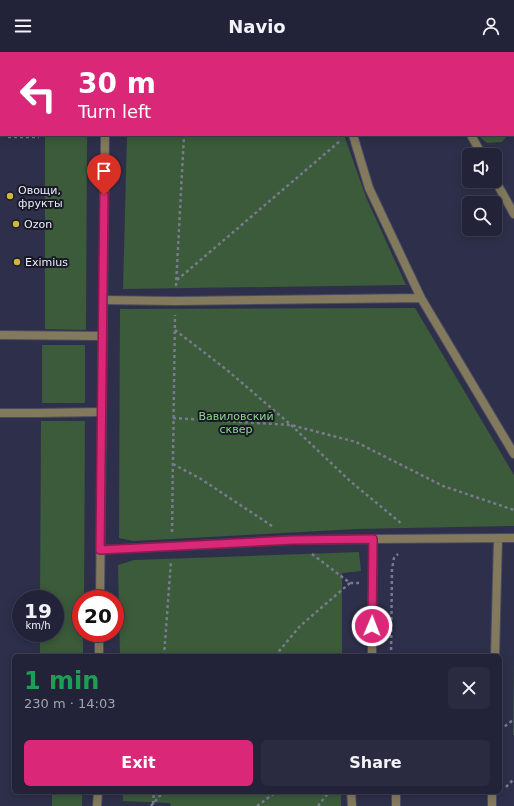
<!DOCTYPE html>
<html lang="en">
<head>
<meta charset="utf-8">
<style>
	:root { --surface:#222338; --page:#2a2b40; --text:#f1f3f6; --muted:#a2a4ae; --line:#3f4053; --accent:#db2777 }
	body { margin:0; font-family:"DejaVu Sans",sans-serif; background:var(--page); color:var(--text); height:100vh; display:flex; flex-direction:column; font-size:15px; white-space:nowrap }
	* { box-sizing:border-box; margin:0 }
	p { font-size:13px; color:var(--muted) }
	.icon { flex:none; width:22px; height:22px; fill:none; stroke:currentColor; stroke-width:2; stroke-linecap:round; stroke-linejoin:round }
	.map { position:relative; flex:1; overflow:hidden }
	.drawer { position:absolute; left:12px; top:602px; width:490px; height:140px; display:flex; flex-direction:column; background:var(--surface); border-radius:6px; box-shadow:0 2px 10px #0003,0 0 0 1px var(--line) }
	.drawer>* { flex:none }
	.hud { position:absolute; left:0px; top:0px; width:514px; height:84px; box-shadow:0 2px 10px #0003,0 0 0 1px var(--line); background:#db2777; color:#fff; overflow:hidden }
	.fabs { position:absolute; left:462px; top:96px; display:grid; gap:8px }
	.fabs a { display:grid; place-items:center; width:40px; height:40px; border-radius:6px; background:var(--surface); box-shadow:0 2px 10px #0003,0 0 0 1px var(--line); font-size:20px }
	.speed { position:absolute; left:12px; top:538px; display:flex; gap:8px; font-size:20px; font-weight:700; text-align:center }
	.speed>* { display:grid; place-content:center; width:52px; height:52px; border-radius:50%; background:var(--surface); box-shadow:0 2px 10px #0003,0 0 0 1px var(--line); line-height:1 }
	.speed small { font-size:10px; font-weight:400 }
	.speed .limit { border:6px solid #d22; background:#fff; color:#111 }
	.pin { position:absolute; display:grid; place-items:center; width:34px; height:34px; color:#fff; margin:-41px -17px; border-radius:50% 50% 50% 0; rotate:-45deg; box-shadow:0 0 4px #0007 }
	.pin .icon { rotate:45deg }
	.me { position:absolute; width:44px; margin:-22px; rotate:1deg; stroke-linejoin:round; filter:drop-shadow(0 0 3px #0008) }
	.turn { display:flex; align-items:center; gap:14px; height:84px; padding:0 12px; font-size:18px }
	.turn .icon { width:52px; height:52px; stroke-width:2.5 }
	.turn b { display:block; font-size:28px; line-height:34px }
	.round { display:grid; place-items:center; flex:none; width:42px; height:42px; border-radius:6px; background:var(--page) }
	.overview { display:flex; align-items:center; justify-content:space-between; height:68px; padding:0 12px }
	h1 { font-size:24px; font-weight:700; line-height:30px; color:#1e9e55 }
	.button { display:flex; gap:8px; margin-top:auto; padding:8px 12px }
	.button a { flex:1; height:46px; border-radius:6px; background:var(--accent); color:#fff; font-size:16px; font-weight:700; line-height:46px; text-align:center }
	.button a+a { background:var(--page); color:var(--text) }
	header { display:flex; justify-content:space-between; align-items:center; height:52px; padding:0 12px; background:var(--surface); font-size:18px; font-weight:700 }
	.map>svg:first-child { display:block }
	.green { fill:#3b5b3a }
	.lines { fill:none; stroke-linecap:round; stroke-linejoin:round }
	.service-casing { stroke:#484a63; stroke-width:10 }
	.tertiary-casing { stroke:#484a63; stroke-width:10 }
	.path { stroke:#797a91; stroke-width:2.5; stroke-dasharray:3 3; stroke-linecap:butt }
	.service { stroke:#837a5d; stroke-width:8 }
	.tertiary { stroke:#837a5d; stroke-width:8 }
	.route-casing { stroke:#8e194d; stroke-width:10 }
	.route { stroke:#db2777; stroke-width:7 }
	.poi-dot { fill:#cfb837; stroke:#181925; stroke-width:1.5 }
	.labels { text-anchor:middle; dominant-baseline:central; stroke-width:4; stroke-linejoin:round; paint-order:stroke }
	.poi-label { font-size:11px; fill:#ebedfe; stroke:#181925; text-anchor:start }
	.park-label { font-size:11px; fill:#8dd68a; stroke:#181925 }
</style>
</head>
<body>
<header><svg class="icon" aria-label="menu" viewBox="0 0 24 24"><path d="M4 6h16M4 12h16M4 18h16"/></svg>Navio<svg class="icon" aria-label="person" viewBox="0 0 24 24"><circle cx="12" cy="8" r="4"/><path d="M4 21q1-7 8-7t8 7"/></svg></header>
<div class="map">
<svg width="514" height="754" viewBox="0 0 514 754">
	<rect width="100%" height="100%" fill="#2e2f4a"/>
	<!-- green -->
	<path class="green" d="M123 0H360L123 1Z
		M45 83H87L86 278 45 277Z
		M127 83H344L366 145 406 233 123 237Z
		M479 83H507V84L502 90 487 91 481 86Z
		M415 256 514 423V474L357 477 133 489 119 486 120 257Z
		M42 293H85V351H42Z
		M41 369H85L84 547H81V581H83V604H40V581H55V547H40Z
		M359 500 361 519 342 521V604H120L118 513 134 508Z
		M514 605V683H513Z
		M52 740H82V754H52Z
		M123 740H341V754H171L170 751 123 749Z"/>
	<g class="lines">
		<!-- service casing -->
		<g class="service-casing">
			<path id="service" d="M367 1V0
				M463 1V0
				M0 72H1
				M353 83 369 136 421 246 514 402
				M471 83 482 103
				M495 128 514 162
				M103 248 175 249 421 246
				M0 283 103 284
				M0 361H37L102 360
				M373 487 514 486
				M100 498 293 488 373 487 372 604
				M495 604 498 486
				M351 740 352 754
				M396 740V754
				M492 754V740"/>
		</g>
		<!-- tertiary casing -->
		<g class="tertiary-casing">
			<path id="tertiary" d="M106 1V0
				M100 547 105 83
				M99 604V581
				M97 754 98 740"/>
		</g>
		<!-- path -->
		<path class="path" d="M182 0 183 1
			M310 0 311 1
			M501 1 502 0
			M513 33 514 32
			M8 85H39
			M177 228 340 89
			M176 234 184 83
			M175 278 227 318 291 373 350 429 402 472
			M173 366 291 373 356 390 443 434 514 458
			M173 412 201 427 272 474
			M172 480 175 263
			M312 502 350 531H359
			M164 604 171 509
			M275 604 300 574 350 531
			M391 604 392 517 394 506 398 502
			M500 678 513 668
			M506 735 514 727
			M153 752 154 740
			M151 754 163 740
			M257 754 276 740
			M318 754 329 740"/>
		<!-- service -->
		<use href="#service" class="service"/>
		<!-- tertiary -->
		<use href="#tertiary" class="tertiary"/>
	</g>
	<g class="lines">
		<!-- route casing -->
		<g class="route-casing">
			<path id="route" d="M104 143 100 498 293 488 373 487 372 574"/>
		</g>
		<!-- route -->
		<use href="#route" class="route"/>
	</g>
	<!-- markers -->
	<g class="poi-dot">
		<circle cx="10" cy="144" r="4"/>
		<circle cx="16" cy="172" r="4"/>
		<circle cx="17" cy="210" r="4"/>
	</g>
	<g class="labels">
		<!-- poi labels -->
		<g class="poi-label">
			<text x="18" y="138">Овощи,<tspan x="18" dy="13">фрукты</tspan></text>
			<text x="24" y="172">Ozon</text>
			<text x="25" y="210">Eximius</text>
		</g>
		<!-- park labels -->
		<g class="park-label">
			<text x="236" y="364">Вавиловский<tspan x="236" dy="13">сквер</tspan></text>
		</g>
	</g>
</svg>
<div class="fabs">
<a><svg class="icon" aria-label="sound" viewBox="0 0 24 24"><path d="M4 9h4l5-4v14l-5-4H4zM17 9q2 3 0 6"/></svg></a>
<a><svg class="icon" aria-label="search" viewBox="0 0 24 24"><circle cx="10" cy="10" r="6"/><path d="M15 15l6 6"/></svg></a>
</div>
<div class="speed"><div>19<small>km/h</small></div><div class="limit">20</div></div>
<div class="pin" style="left:104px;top:143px;background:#d93025"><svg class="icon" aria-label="arrive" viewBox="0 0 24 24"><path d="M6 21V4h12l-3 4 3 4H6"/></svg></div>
<svg class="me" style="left:372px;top:574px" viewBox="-20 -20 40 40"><circle r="17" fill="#db2777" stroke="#fff" stroke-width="3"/><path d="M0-11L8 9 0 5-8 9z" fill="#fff"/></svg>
<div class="hud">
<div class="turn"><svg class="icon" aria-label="left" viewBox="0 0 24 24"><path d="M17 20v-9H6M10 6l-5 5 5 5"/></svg><div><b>30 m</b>Turn left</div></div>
</div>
<section class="drawer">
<div class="overview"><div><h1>1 min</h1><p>230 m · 14:03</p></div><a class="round"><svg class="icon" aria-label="close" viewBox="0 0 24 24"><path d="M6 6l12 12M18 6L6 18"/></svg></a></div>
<div class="button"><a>Exit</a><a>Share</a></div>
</section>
</div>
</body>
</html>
